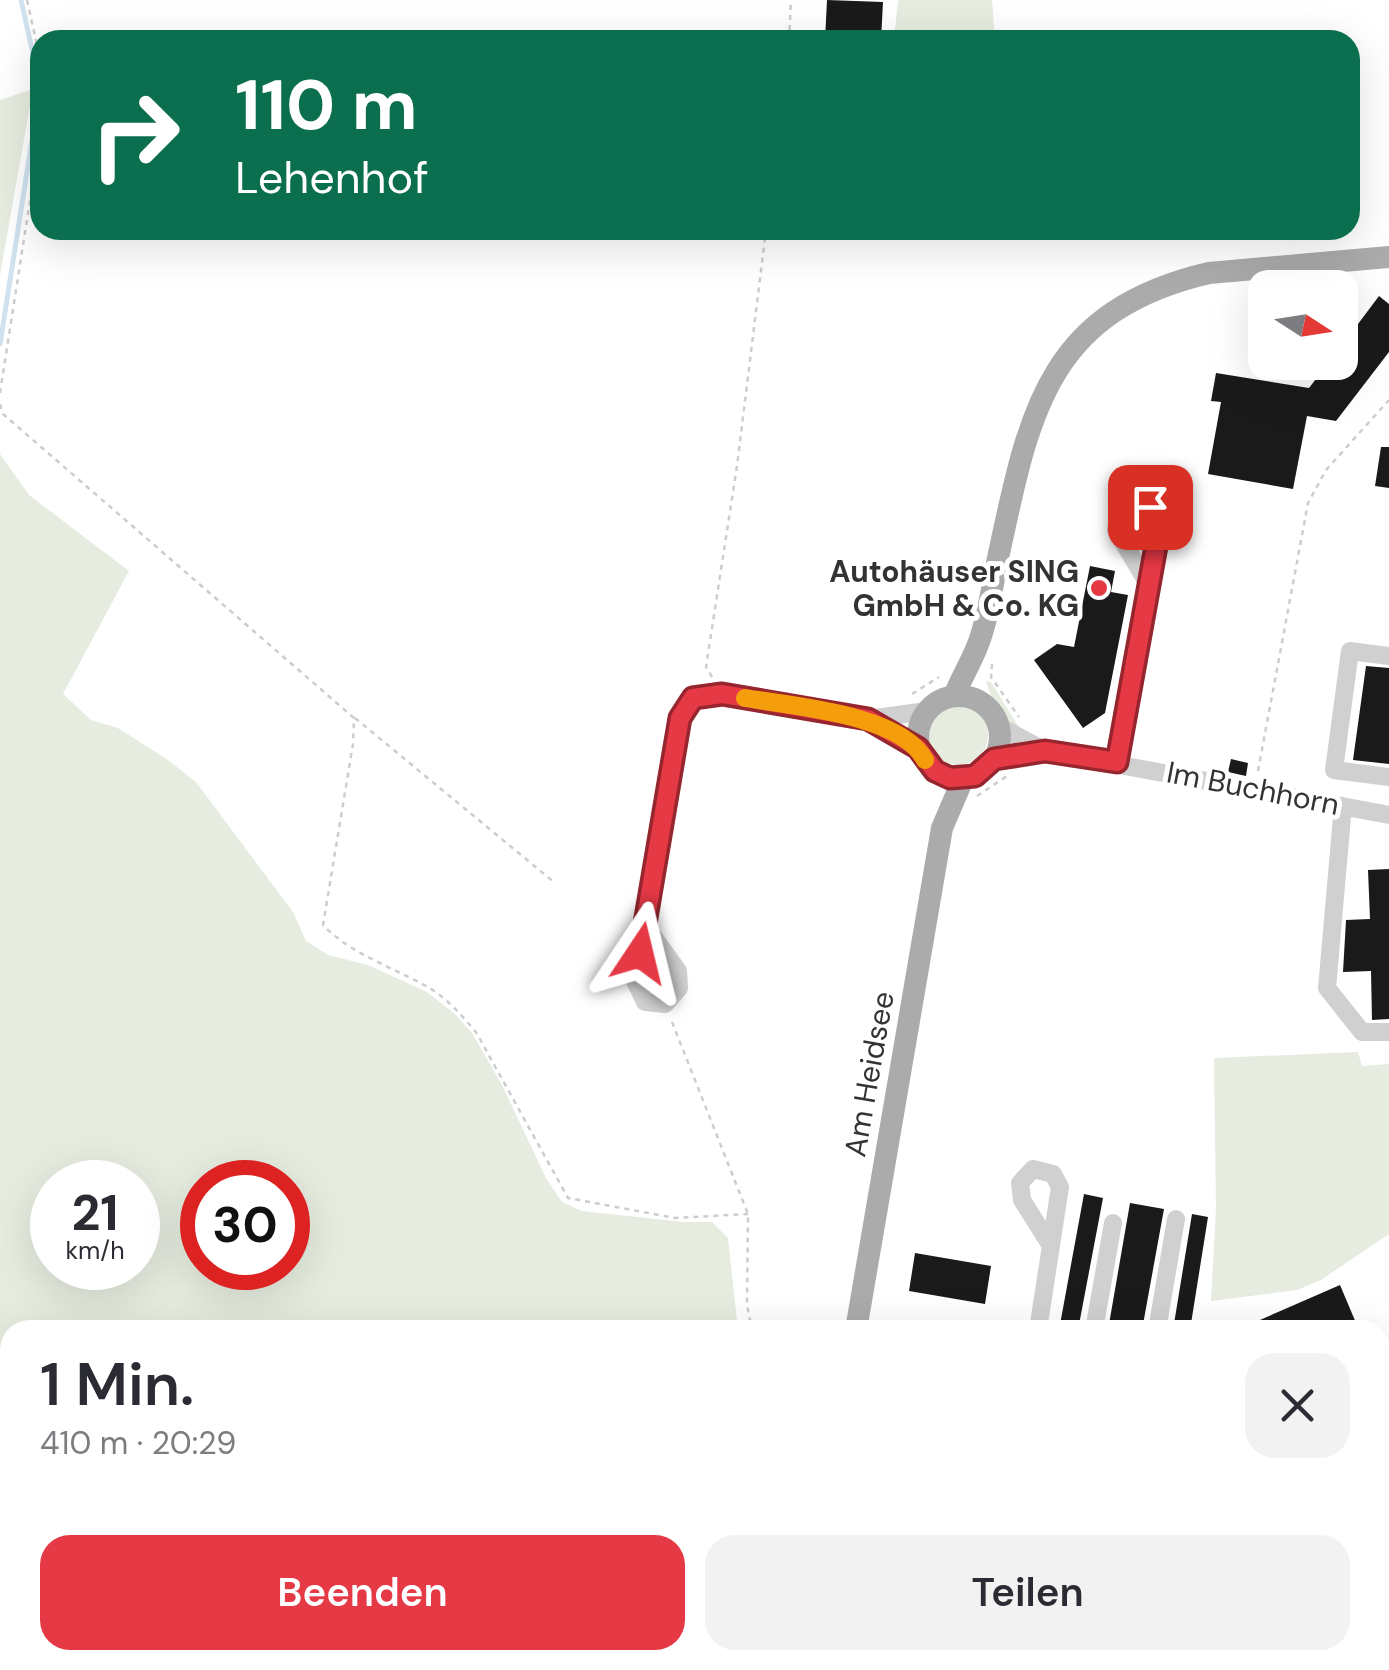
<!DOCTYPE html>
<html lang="de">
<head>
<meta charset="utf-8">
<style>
	:root { --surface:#fff; --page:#f2f2f3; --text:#2b2b33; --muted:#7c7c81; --accent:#e63946 }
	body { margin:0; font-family:"DM Sans",sans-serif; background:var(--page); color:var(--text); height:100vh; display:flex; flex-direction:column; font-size:38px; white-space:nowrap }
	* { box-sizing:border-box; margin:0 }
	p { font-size:32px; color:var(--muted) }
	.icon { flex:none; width:55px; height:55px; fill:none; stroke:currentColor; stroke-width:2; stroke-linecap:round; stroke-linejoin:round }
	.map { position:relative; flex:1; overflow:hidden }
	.details { position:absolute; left:0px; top:1320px; width:1390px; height:350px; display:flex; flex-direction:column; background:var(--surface); border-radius:30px 30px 0 0; box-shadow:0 10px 40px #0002 }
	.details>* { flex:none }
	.hud { position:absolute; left:30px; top:30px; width:1330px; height:210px; border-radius:30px; box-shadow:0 10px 40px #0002; background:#0b6e4f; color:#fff; overflow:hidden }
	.needle { width:65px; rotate:102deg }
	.controls { position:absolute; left:1248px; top:270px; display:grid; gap:20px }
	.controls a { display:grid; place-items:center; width:110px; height:110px; border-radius:20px; background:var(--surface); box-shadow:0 10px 40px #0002; font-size:50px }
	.speed { position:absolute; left:30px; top:1160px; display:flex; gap:20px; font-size:50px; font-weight:700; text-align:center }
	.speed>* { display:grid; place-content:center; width:130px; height:130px; border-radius:50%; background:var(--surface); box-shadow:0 10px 40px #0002; line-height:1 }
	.speed small { font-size:25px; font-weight:400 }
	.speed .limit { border:15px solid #d22; background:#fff; color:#111 }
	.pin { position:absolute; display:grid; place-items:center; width:85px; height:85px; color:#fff; margin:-42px; border-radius:20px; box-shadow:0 5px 15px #0006 }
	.me { position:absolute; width:110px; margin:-55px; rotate:10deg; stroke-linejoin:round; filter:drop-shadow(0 0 8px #0008) }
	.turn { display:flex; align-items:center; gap:35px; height:210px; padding:0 40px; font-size:45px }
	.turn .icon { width:130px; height:130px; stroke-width:2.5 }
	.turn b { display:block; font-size:70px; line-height:85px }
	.round { display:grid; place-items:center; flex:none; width:105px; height:105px; border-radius:30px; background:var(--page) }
	.headline { display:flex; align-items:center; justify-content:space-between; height:170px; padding:0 40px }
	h1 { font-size:60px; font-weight:600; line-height:75px }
	.button { display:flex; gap:20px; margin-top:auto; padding:20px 40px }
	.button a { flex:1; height:115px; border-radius:30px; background:var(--accent); color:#fff; font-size:40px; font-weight:600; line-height:115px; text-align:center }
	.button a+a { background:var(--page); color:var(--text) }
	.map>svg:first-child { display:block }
	.green { fill:#e6ecdf; fill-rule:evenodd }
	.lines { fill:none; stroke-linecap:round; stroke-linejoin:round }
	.stream { stroke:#cfe2ee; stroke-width:5 }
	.building { fill:#1a1a1a }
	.path { stroke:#cdcdcd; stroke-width:2.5; stroke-dasharray:5 5; stroke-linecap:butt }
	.minor { stroke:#d0d0d0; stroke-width:18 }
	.major { stroke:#ababab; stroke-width:22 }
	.route-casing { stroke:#96252e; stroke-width:25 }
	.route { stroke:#e63946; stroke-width:18 }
	.slow { stroke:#f59e0b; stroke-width:18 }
	.poi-dot { fill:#e63946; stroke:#fff; stroke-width:4 }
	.labels { text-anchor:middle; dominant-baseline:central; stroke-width:10; stroke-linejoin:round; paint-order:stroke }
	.poi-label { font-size:30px; font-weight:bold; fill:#333; stroke:#fff; text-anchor:end }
	.street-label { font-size:30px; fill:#333; stroke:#fff }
</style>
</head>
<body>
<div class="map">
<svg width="1389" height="1670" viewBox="0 0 1389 1670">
	<rect width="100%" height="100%" fill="#fff"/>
	<!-- green -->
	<path class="green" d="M898 0H992L995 40H894Z
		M33 89 0 275V100Z
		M0 454 29 495 129 571 63 694 91 720 118 728 168 760 196 782 293 912 306 941 328 955 368 965 427 992 455 1014 472 1033 501 1083 546 1178 562 1202 582 1211 684 1222H712L728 1238 738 1330H10V1503H0ZM52 1182H138V1268H52ZM202 1182H288V1268H202Z
		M986 681 991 682 1022 732C1003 719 993 704 986 681Z
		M928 735a30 30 0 1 1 60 0a30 30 0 1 1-60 0Z
		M1358 1052 1362 1066 1389 1064V1234L1321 1280 1297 1290 1211 1301 1216 1208 1214 1058Z
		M10 1523V1660H370L387 1670H0V1524Z
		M390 1660H635L616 1670H406Z"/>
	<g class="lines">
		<!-- stream -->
		<path class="stream" d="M0 344 38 102 34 58 21 0"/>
	</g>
	<!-- building -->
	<path class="building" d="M827 0 883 2 881 40H825Z
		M1379 296 1389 304V352L1336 421 1307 416 1293 489 1208 474 1221 402 1211 401 1216 373 1309 388 1329 362H1340V348Z
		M1381 447H1389V488L1375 486Z
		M1090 566 1115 571 1111 592 1128 595 1105 713 1083 728 1034 660 1057 644 1074 647Z
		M1366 666 1389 668V764L1353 760Z
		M1231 759 1248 763 1246 776 1228 772Z
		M1389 869V1019L1372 1020 1371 971 1343 972 1346 920 1370 919 1368 870Z
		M1084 1194 1103 1198 1078 1330H1059Z
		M1130 1203 1164 1209 1142 1330H1108Z
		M1192 1214 1208 1217 1190 1330H1173Z
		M915 1253 991 1266 985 1304 909 1291Z
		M1340 1285 1359 1330H1237Z"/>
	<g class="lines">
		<!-- path -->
		<path class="path" d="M27 0 40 59
			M789 40 791 0
			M0 393 40 136
			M0 404 3 414 354 718 353 744 323 925C353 956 394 967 431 989 449 1000 462 1016 476 1032L568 1198 675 1218 748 1214
			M992 664 991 677 1019 717
			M712 677 706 667 737 466 766 230
			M912 694 939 677
			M355 718 555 883
			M1258 771 1308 503 1326 470 1389 400
			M977 796 1007 776
			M672 1022 748 1214 747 1305 752 1330
			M0 1518H10
			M1380 1598 1389 1593
			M384 1660 400 1670
			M628 1670 649 1660"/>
		<!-- minor -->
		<path class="minor" d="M1389 656 1350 651 1334 770 1389 777
			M868 719 918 748
			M999 726 1045 751 1389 815
			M995 759 1045 751
			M1117 762 1148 584 1116 530 1119 517 1130 505 1150 507 1160 524 1148 584
			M1343 806 1327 988 1362 1032H1389
			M645 925 678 971 679 988 665 1004 645 1002 635 981 681 718 693 697 722 694 868 719 927 711
			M1038 1330 1060 1187 1053 1174 1033 1169 1020 1183 1022 1200 1051 1246
			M1094 1330 1113 1223
			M1157 1330 1176 1219
			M1380 1568 1389 1569
			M1351 1660V1670"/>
		<!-- major -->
		<path class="major" d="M918 737a41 41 0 1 1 82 0a41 41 0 1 1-82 0Z
			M954 696C961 679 970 664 977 647 988 620 992 586 998 558 1029 414 1046 311 1209 273L1389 257
			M856 1330 942 828 963 779
			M801 1670 802 1660"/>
	</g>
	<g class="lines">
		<!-- route casing -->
		<g class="route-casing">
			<path id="route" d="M640 953 680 718 693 698 722 694 868 719 918 748 935 771 950 778 975 776 994 759 1045 751 1117 762 1160 524 1150 507"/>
		</g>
		<!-- route -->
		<use href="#route" class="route"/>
		<!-- slow -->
		<path class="slow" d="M745 698C792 706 901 714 925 760"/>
	</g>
	<!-- markers -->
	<circle class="poi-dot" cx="1099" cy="588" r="10"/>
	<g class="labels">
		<!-- poi labels -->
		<g class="poi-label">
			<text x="1079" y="571">Autohäuser SING<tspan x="1079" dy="34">GmbH &amp; Co. KG</tspan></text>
		</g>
		<!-- street labels -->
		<g class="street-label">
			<text transform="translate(1253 788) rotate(11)">Im Buchhorn</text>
			<text transform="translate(869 1074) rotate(-80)">Am Heidsee</text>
		</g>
	</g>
</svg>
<div class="controls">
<a><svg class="needle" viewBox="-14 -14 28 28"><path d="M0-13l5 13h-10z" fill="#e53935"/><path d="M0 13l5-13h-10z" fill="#7c7c81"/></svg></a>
</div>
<div class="speed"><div>21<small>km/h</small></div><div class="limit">30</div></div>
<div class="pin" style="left:1150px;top:507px;background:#d93025"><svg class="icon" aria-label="arrive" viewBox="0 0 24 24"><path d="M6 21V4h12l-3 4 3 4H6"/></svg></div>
<svg class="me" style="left:640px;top:953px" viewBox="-20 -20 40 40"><path d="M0-17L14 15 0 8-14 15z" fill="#e63946" stroke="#fff" stroke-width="4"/></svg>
<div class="hud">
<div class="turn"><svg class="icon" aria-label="right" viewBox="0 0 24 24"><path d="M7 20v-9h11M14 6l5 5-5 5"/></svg><div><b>110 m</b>Lehenhof</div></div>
</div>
<section class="details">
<div class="headline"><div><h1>1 Min.</h1><p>410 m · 20:29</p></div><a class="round"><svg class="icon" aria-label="close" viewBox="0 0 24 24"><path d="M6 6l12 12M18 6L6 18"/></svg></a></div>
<div class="button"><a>Beenden</a><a>Teilen</a></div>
</section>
</div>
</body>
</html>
